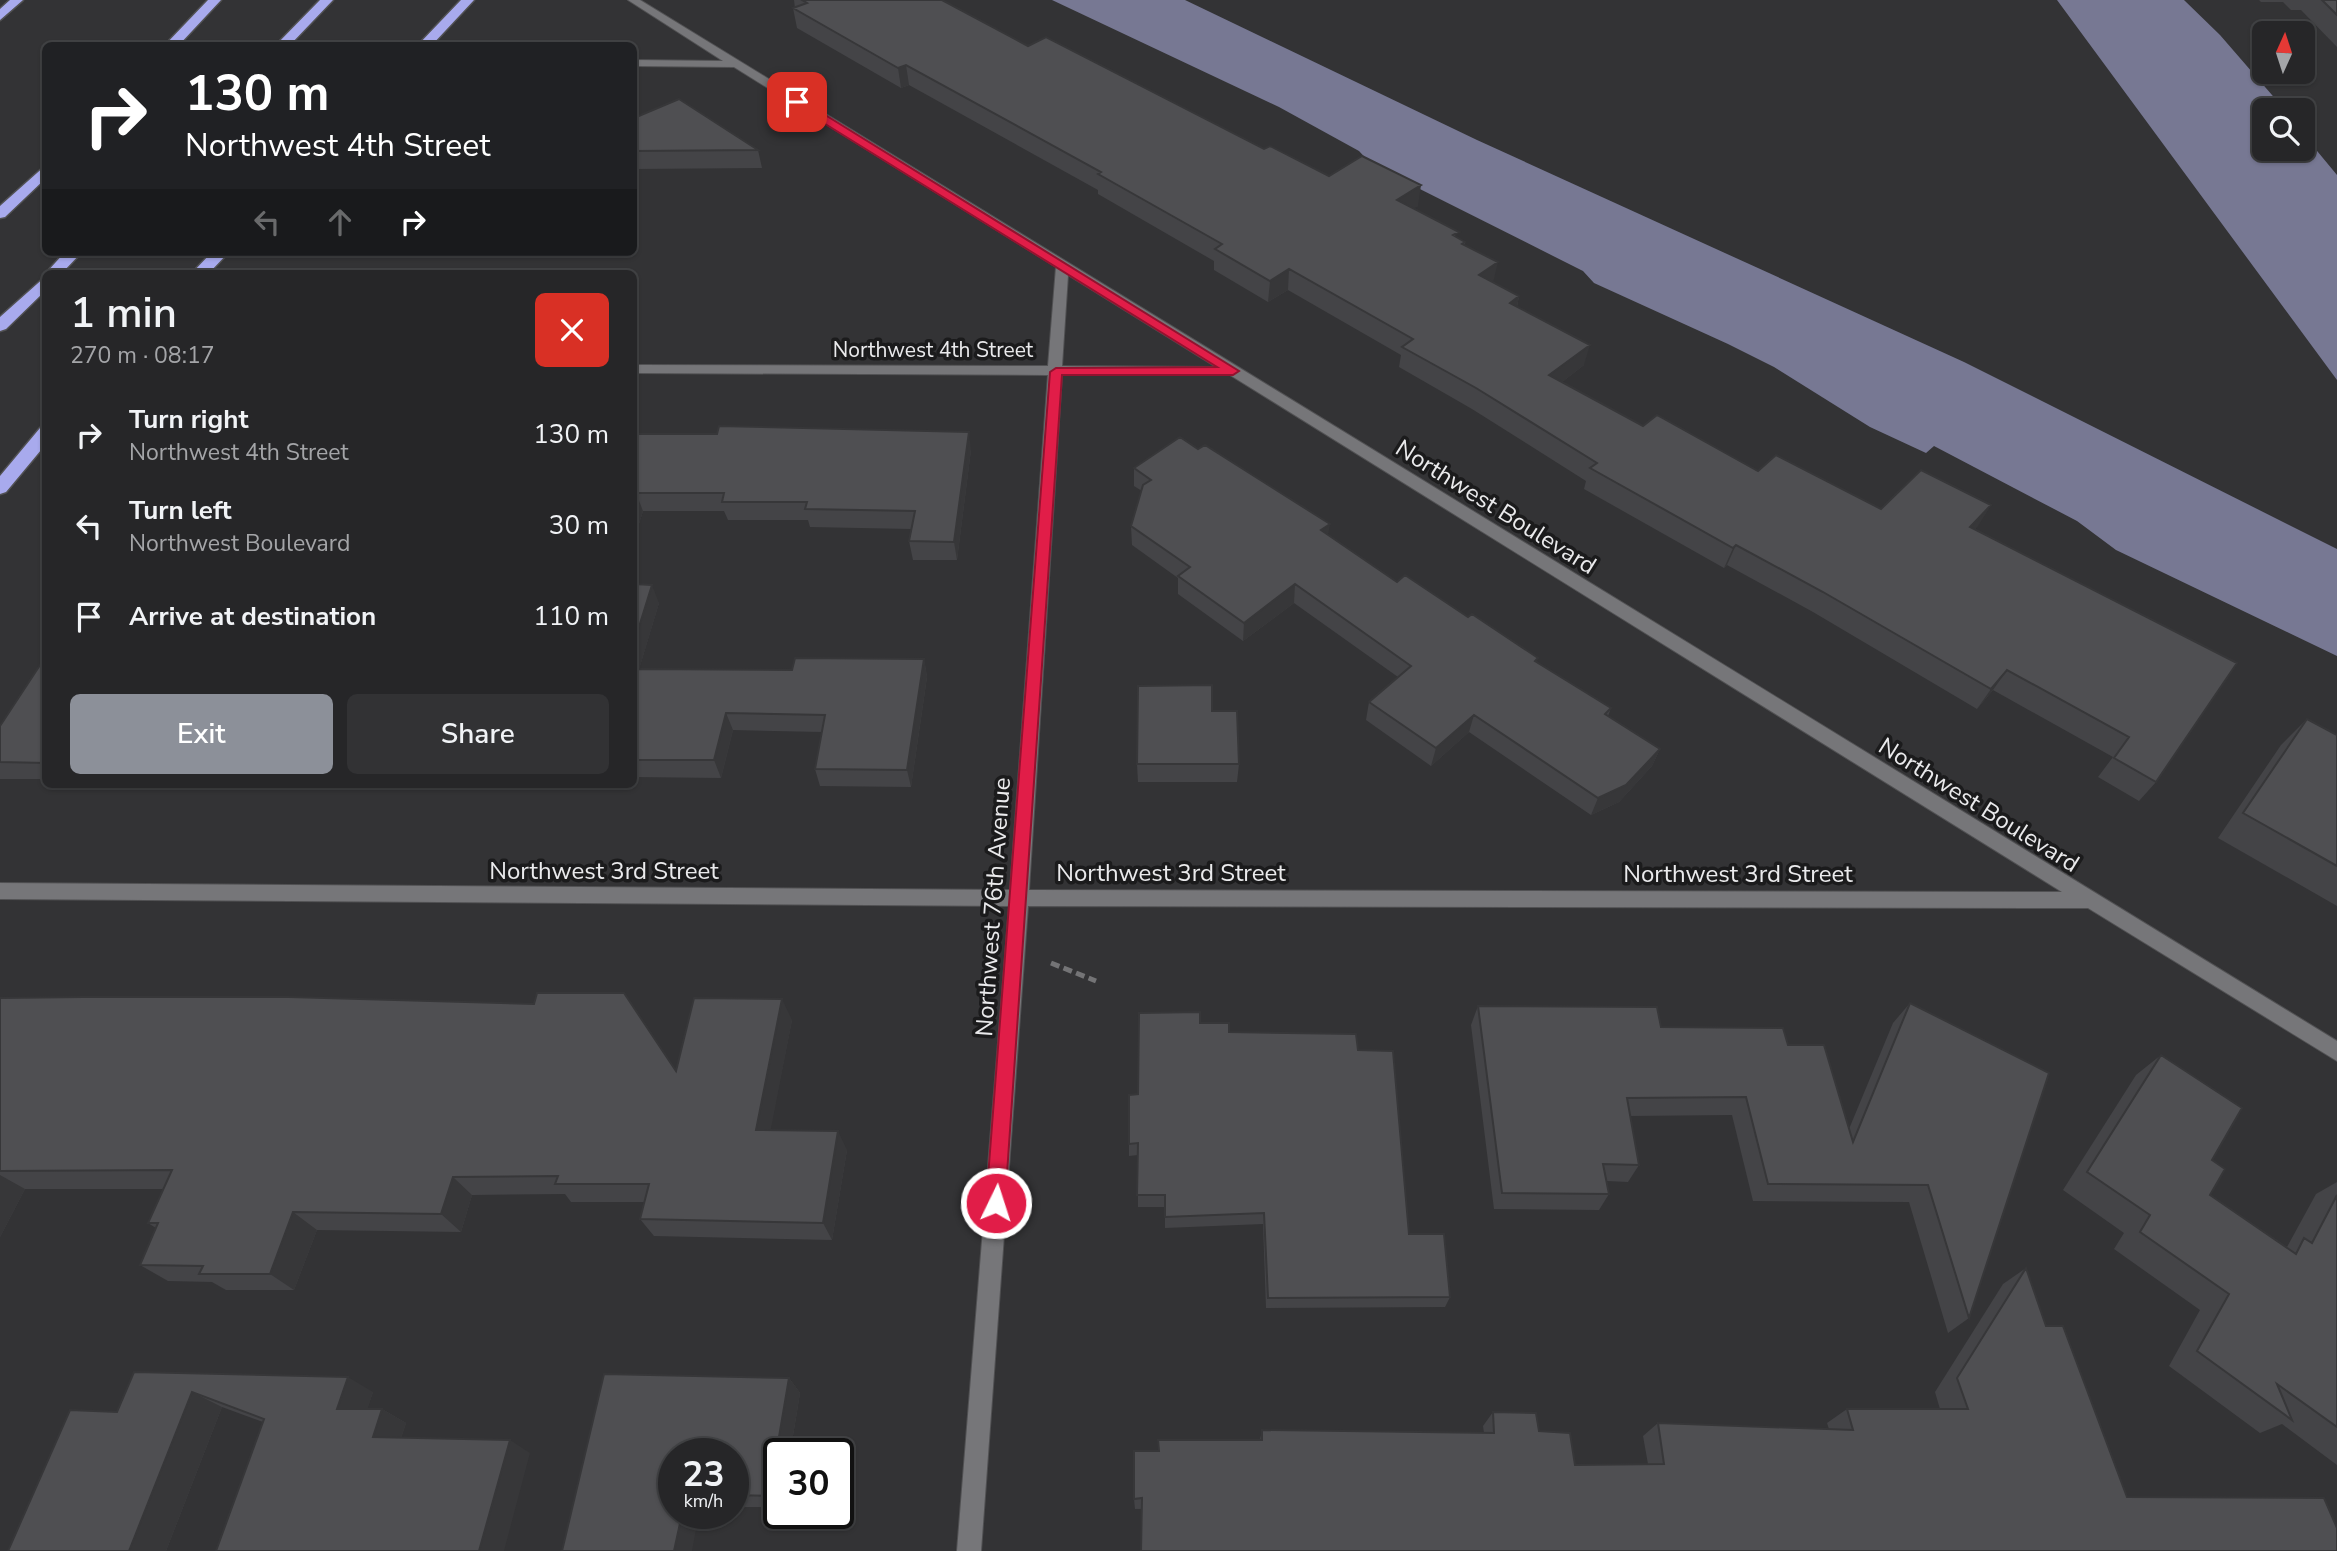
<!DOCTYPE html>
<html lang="en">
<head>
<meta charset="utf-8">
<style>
	:root { --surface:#262628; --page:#323234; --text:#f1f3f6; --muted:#a4a5a8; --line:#424345; --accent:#8c9099 }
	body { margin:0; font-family:"Nunito Sans",sans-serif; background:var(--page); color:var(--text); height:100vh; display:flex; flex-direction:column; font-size:26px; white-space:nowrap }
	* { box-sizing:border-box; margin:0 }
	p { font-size:23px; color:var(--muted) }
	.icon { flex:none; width:38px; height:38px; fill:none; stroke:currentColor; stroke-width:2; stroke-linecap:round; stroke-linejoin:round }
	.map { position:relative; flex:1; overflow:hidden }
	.drawer { position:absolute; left:42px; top:270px; width:595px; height:518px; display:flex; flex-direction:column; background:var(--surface); border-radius:10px; box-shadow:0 2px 5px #0004,0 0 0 2px var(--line) }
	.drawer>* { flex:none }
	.banner { position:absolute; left:42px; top:42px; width:595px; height:214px; border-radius:10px; box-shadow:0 2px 5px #0004,0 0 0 2px var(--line); background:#202124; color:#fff; overflow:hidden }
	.needle { width:46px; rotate:3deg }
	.tools { position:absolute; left:2252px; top:21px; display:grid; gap:14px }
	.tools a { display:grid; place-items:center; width:63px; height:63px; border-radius:10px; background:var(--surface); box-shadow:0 2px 5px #0004,0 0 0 2px var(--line); font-size:35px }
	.speed { position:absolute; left:658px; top:1438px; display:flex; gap:14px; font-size:35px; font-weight:700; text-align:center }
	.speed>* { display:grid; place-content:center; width:91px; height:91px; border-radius:50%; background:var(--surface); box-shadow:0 2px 5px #0004,0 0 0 2px var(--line); line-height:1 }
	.speed small { font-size:18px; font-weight:400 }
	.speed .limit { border:4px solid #111; border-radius:10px; background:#fff; color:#111 }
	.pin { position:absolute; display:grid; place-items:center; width:60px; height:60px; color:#fff; margin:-30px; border-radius:14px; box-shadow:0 4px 10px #0006 }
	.me { position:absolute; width:77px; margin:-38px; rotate:4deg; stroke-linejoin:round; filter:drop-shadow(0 0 5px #0008) }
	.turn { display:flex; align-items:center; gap:24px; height:147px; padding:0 28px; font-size:32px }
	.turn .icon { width:91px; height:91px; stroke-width:2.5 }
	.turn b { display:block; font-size:49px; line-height:60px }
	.lanes { display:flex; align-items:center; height:66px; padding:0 28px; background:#0003; justify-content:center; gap:35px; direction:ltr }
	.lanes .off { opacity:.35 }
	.round { display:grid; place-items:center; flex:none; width:74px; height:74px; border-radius:10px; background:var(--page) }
	.headline { display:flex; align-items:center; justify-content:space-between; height:119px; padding:0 28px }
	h1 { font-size:42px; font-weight:600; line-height:52px }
	.cta { display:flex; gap:14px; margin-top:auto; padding:14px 28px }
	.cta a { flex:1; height:80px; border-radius:10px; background:var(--accent); color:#fff; font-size:28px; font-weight:600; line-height:80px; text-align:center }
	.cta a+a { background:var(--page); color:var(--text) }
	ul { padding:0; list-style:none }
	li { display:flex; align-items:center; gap:21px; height:91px; padding:0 28px }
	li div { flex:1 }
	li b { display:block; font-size:26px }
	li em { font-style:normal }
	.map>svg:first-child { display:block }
	.water { fill:#777893 }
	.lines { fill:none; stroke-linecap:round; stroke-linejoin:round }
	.street-casing { stroke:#515153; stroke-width:2 }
	.highway-casing { stroke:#515153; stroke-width:3 }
	.path { stroke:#747476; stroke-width:5; stroke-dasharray:9 4.5; stroke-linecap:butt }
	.street { fill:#767679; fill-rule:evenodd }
	.highway { fill:#a8aaed; fill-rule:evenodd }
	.wall { fill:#444447 }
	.shaded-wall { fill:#373739 }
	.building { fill:#4f4f52; stroke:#373739; stroke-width:2 }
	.route { fill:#e11d48; stroke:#92132f; stroke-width:2 }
	.labels { text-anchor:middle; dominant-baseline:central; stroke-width:7; stroke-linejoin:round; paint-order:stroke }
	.far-street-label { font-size:21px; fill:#eaeaec; stroke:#1b1b1c }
	.street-label { font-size:24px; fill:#eaeaec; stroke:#1b1b1c }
</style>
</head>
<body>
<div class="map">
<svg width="2337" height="1551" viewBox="0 0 2337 1551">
	<rect width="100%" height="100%" fill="#333335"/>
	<!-- water -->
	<path class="water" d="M1052 0H1185L1477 140 1964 362 2337 549V656L2116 550 2077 521 1934 446 1926 453 1870 427 1774 367 1728 344 1594 283 1583 271 1372 165 1359 151 1279 107Z
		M2057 0H2184L2220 35 2285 110H2264V149H2303V134L2337 175V380Z"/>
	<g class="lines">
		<!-- street casing -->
		<g class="street-casing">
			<path id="street" d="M628 0H640L2337 1041V1061L2088 908 1028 906 981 1551H957L1009 906 0 899V883L1010 890 1048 375 634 373V365L1048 366 1056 267 734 67 634 66V60L723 61ZM1068 275 1216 367 1062 366ZM1062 375H1230L2062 892 1029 890Z"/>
		</g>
		<!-- highway casing -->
		<g class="highway-casing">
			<path id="highway" d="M10 0H23L0 20V9Z
				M208 0H221L178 46H164Z
				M320 0H333L289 46H275Z
				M461 0H474L431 46H417Z
				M46 165V178L5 217 0 218V206Z
				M65 252H82L62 273H46Z
				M212 252H229L209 273H192Z
				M46 276V290L6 329 0 331V317Z
				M46 426V444L6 492 0 494V476L40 428Z"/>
		</g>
		<!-- path -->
		<path class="path" d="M1051 963 1096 981"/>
		<!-- street -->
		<use href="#street" class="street"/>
		<!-- highway -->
		<use href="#highway" class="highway"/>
	</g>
	<!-- wall -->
	<path class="wall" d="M794 0H942L1028 46 1264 149 1329 176 1418 206 1413 208 1465 242V245L1494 283 1519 296 1517 307 1584 365 1562 382 1643 426 1758 471 1881 509 1991 505 1975 529 2237 663 2156 782 2139 801 2098 777 2113 757 1993 690 1977 709 1813 612 1727 565 1724 568 1584 489 1586 481 1472 409 1399 367 1401 355 1288 290 1268 302 1214 270V261L1098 194V190L909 85 901 88 797 28 793 8H795Z
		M2259 0H2337V47L2301 10H2291L2283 2H2261Z
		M634 118 758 150 762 168 634 169Z
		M634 434 971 450 957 560H913L909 541 911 529 810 527 808 520H728L724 511H643L634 540Z
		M1134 468 1328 535 1397 582 1468 617 1537 662 1611 708 1608 716 1660 749 1652 766 1619 802 1591 815 1469 732 1431 766 1366 720 1369 702 1398 677 1294 603 1243 641 1178 594V578L1132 545 1131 526 1142 491 1134 486Z
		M634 584 659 603 639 669 792 670 924 659 927 677 911 787 820 786 815 769 822 732 733 730 721 778 634 777Z
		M46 656V779H0V726Z
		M1212 711 1239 764 1237 782H1138L1137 764Z
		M2307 719 2337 735V906L2218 838 2281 745Z
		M0 998 676 1071 792 1020 770 1130 847 1150 832 1240 654 1236 640 1219 644 1202H571L565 1194 472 1195 461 1232 317 1230 294 1290H226L212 1282 168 1281 140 1265 156 1228 148 1223 164 1189H25L0 1237Z
		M1910 1003 1969 1318 1948 1333 1909 1202 1753 1201 1732 1115 1630 1116 1639 1165 1628 1182 1607 1181 1609 1194 1599 1210 1494 1209 1471 1025 1478 1006 1661 1027 1788 1045 1849 1129 1893 1023Z
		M1200 1023 1229 1032 1358 1050 1409 1234 1450 1297 1445 1307 1266 1308 1263 1224 1165 1228V1207H1138V1155L1129 1156V1144L1138 1094Z
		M2161 1055 2212 1160 2210 1195 2287 1247 2316 1194 2337 1182V1465L2282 1424 2260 1433 2169 1366 2200 1310 2114 1249 2124 1233 2063 1190 2136 1075Z
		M2026 1268 2046 1326 2127 1497 1135 1509 1134 1499 1158 1451 1260 1440 1262 1430 1484 1433 1483 1426 1493 1412 1539 1431 1575 1465 1648 1464 1643 1436 1658 1423 1829 1429 1827 1423 1847 1409H1940L1935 1392 2003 1284Z
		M134 1372 373 1392 367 1409H382L406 1423 401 1438 530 1453 263 1422 222 1407 166 1551H8L117 1412Z
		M789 1378 800 1393 790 1454H779V1507H733V1454L562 1551Z"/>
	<!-- shaded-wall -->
	<path class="shaded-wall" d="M906 65 909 85 901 88 898 68Z
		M1421 185 1418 206 1394 220 1397 200Z
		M1498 262 1493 283 1479 275Z
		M1289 269 1288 290 1268 302 1270 281Z
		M1519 296 1515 317 1510 303Z
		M1590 345 1584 365 1544 396 1549 375Z
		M969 432 971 450 957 560 954 542Z
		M636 493 643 511 634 540V500Z
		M1991 505 1978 526 1958 547 1970 527Z
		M1330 524 1327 542 1321 530Z
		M1736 545 1727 565 1724 568 1733 548Z
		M1295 584 1294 603 1243 641 1244 623Z
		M652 585 659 603 634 686V643Z
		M924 659 927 677 911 787 907 770Z
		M2007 670 1993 690 1977 709 1991 689Z
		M726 713 733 730 721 778 714 760Z
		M1474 715 1469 732 1431 766 1436 748Z
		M1660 749 1652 766 1619 802 1591 815 1598 798Z
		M782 999 792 1020 767 1149 756 1130Z
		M838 1131 847 1150 832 1240 823 1223Z
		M0 1175 25 1189 0 1237Z
		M453 1177 472 1195 461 1232 441 1214Z
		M293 1212 317 1230 294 1290 270 1274Z
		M348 1377 373 1392 363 1423 337 1409Z
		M789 1378 800 1393 790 1454H779V1505L769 1496Z
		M192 1392 222 1407 166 1551H129Z
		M382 1409 406 1423 397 1450 373 1437Z
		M510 1440 530 1453 504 1551H479Z
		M682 1514H699L692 1551H674Z"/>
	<!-- building -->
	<path class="building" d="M802 0H942L1028 46 1046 37 1264 149 1270 146 1329 176 1362 156 1421 185 1397 200 1459 232 1453 235 1465 242 1462 244 1498 262 1479 275 1519 296 1510 303 1590 345 1549 375 1643 426 1657 415 1758 471 1776 455 1881 509 1921 470 1991 505 1970 527 2237 663 2156 782 2114 758 2129 737 2007 670 1991 689 1823 592 1736 545 1733 548 1590 468 1597 463 1476 388 1402 347 1413 339 1289 269 1270 281 1215 249 1222 244 1098 174 1101 172 906 65 898 68 793 8 807 3Z
		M2322 0H2337V15Z
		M679 99 758 150 634 151V118Z
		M719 426 969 432 954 542 909 541 915 511 805 509 807 502H722L724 493H636L634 500V434H717Z
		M1180 437 1198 449 1205 445 1330 524 1321 530 1397 582 1405 575 1468 617 1472 614 1538 658 1535 661 1611 708 1605 714 1660 749 1626 785 1598 798 1474 715 1436 748 1369 702 1411 666 1295 584 1244 623 1178 576 1190 567 1131 526 1143 485 1151 480 1134 468Z
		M634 584 652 585 634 643Z
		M46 656V763L0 762V726Z
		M795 658 924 659 907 770 815 769 825 715 726 713 714 760H634V669L792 670Z
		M1212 685V711H1237L1239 764H1137L1138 686Z
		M2307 719 2337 735V866L2243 813Z
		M537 993H624L676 1071 694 998 782 999 756 1130 838 1131 823 1223 640 1219 649 1184H555L558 1176 453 1177 441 1214 293 1212 270 1274H199L203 1266 140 1265 158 1223H148L172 1170 0 1171V998L83 997H289L534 1004Z
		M1910 1003 2049 1073 1969 1318 1928 1185 1768 1184 1746 1097 1627 1098 1639 1165 1603 1164 1609 1194 1502 1193 1478 1006 1657 1007 1661 1027 1783 1028 1788 1045H1824L1853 1142Z
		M1200 1012V1023H1229V1032L1356 1034 1358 1050 1393 1051 1409 1234H1444L1450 1297 1268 1298 1264 1213 1165 1217V1195H1137L1138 1143 1129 1144V1095L1138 1094 1139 1013Z
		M2161 1055 2242 1108 2212 1160 2225 1169 2210 1195 2296 1254 2304 1238 2312 1243 2337 1195V1427L2277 1384 2292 1420 2197 1351 2229 1294 2140 1232 2150 1215 2087 1172Z
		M2026 1268 2046 1326H2063L2127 1497 2324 1498 2337 1528V1551H1141L1142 1498 1134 1499V1451H1159L1158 1440H1262V1430L1494 1433 1493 1412 1536 1413 1539 1431 1570 1433 1575 1465 1664 1464 1658 1423 1853 1430 1847 1409H1968L1957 1378Z
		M134 1372 348 1377 337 1409H382L373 1437 510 1440 479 1551H216L264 1419 192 1392 129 1551H8L70 1410 117 1412Z
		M604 1374 789 1378 769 1496 733 1495V1454H674V1514H682L674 1551H562Z"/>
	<!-- route -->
	<path class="route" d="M793 100H801L1239 371 1233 375H1062L1005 1203 1002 1210 996 1213 989 1210 986 1203 1050 372 1056 368 1217 367 793 104Z"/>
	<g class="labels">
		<!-- far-street labels -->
		<g class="far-street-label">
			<text x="933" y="350">Northwest 4th Street</text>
		</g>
		<!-- street labels -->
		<g class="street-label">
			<text transform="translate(1496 507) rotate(32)">Northwest Boulevard</text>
			<text transform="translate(1979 805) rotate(32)">Northwest Boulevard</text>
			<text x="604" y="871">Northwest 3rd Street</text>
			<text x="1171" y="873">Northwest 3rd Street</text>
			<text x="1738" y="874">Northwest 3rd Street</text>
			<text transform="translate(993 907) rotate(-86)">Northwest 76th Avenue</text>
		</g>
	</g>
</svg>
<div class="tools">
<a><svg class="needle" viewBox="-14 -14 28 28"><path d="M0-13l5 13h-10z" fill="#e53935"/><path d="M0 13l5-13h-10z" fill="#a4a5a8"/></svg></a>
<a><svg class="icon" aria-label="search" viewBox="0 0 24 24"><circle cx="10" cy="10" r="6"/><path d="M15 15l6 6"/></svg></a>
</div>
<div class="speed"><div>23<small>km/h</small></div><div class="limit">30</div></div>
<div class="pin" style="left:797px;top:102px;background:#d93025"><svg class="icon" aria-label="arrive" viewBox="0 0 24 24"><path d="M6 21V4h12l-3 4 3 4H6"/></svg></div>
<svg class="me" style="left:996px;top:1203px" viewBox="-20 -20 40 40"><circle r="17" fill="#e11d48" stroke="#fff" stroke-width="3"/><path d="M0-11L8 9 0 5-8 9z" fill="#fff"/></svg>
<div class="banner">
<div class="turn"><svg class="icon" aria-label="right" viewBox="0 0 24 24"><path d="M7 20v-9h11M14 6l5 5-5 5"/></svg><div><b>130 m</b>Northwest 4th Street</div></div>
<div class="lanes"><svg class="icon off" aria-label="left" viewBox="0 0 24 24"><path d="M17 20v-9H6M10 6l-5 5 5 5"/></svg><svg class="icon off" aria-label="ahead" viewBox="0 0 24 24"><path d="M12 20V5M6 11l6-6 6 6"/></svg><svg class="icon" aria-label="right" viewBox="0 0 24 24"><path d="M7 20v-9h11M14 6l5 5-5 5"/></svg></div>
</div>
<section class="drawer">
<div class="headline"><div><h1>1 min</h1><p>270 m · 08:17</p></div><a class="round" style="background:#d93025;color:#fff"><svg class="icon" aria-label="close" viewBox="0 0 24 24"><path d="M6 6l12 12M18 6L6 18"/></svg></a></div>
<ul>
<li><svg class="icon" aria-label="right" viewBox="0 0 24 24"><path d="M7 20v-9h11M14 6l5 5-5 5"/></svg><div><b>Turn right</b><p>Northwest 4th Street</p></div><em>130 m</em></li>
<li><svg class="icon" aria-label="left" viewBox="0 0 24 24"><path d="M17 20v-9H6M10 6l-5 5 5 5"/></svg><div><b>Turn left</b><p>Northwest Boulevard</p></div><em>30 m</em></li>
<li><svg class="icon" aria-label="arrive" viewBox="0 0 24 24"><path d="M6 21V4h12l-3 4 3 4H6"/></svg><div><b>Arrive at destination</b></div><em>110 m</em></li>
</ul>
<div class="cta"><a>Exit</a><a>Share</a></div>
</section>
</div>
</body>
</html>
